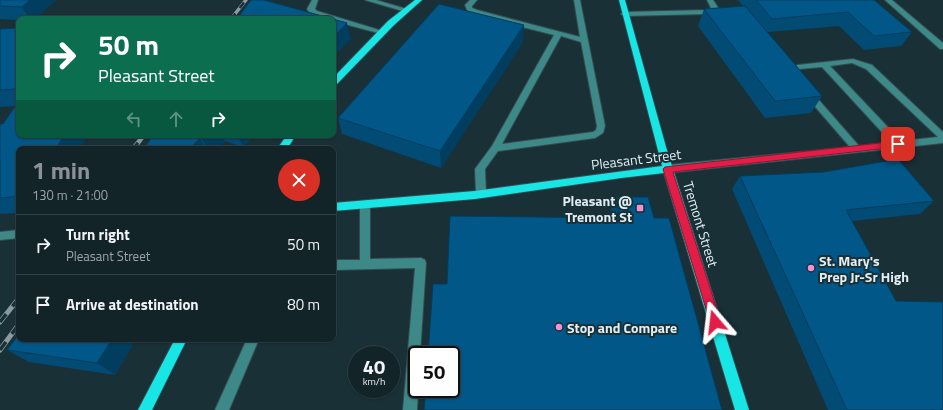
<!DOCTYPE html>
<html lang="en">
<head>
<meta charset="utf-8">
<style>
	:root { --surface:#132429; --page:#1c2c31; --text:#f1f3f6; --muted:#9da4a8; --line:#324146; --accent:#8c9099 }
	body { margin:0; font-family:"Titillium Web",sans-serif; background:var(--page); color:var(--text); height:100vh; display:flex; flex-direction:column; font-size:15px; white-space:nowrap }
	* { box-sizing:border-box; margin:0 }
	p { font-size:13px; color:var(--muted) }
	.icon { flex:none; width:22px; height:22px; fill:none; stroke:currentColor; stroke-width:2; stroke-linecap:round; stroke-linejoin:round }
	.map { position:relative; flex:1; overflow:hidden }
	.details { position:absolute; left:16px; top:146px; width:320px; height:196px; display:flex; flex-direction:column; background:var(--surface); border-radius:8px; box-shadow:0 1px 3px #0004,0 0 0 1px var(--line) }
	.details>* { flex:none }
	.top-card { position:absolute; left:16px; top:16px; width:320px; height:122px; border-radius:8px; box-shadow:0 1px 3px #0004,0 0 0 1px var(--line); background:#0b6e4f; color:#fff; overflow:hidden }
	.speed { position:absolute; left:348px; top:346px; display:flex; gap:8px; font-size:20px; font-weight:700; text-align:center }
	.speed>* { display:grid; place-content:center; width:52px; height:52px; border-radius:50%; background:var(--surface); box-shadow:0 1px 3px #0004,0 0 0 1px var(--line); line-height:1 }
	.speed small { font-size:10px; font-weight:400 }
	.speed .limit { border:2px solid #111; border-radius:6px; background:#fff; color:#111 }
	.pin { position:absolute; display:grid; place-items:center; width:34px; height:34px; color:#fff; margin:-17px; border-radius:8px; box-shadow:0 2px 6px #0006 }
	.me { position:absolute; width:44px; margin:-22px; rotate:343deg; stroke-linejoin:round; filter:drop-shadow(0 0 3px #0008) }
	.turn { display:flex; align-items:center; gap:14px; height:84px; padding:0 16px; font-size:18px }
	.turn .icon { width:52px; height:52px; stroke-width:2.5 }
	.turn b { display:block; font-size:28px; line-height:34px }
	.lanes { display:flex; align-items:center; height:38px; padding:0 16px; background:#0003; justify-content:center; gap:20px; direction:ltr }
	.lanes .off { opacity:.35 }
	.round { display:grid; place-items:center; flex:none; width:42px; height:42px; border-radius:21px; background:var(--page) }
	.overview { display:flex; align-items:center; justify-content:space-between; height:68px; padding:0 16px }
	h1 { font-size:24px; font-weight:700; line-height:30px; color:var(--accent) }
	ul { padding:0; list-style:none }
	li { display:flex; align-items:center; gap:12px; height:60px; padding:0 16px; border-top:1px solid var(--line) }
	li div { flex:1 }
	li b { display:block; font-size:15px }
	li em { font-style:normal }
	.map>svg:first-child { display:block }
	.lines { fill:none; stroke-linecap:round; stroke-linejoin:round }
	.minor-casing { stroke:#354b51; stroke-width:2 }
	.major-casing { stroke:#354b51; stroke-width:2 }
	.minor { fill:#3d8987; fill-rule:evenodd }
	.major { fill:#18e6e4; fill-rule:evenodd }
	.rail-far2-casing { stroke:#899ba1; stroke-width:3.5 }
	.rail-far1-casing { stroke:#899ba1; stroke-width:4.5 }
	.rail-casing { stroke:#899ba1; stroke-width:5 }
	.rail-far2 { stroke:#193037; stroke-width:2.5; stroke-dasharray:7; stroke-linecap:butt }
	.rail-far1 { stroke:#193037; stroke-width:3; stroke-dasharray:8; stroke-linecap:butt }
	.rail { stroke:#193037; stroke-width:3.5; stroke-dasharray:10; stroke-linecap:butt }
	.wall { fill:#014b74 }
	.shaded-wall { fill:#013d5e }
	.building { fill:#015787; stroke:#013d5e }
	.route { fill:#e11d48; stroke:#92132f }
	.poi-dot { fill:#f491d3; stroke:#193037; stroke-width:1.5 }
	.labels { text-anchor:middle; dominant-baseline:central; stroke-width:4; stroke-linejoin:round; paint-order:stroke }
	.street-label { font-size:14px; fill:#e1eff4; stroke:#193037 }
	.poi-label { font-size:14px; font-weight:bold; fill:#e1eff4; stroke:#193037; text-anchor:start }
</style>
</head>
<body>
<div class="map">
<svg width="943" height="410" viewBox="0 0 943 410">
	<rect width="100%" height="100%" fill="#193037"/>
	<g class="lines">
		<!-- minor casing -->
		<g class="minor-casing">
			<path id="minor" d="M312 0H318L315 9 317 11 386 32 382 34 333 21V19L311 15 307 9Z
				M365 0H376L410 10 406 12Z
				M470 0H477L472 6V8L477 10 580 37 574 0H580L605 126 603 133 595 138 498 151 485 169 486 194 484 197H478L476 194 475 169 492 146 554 35 471 14 467 10 465 5ZM561 36 581 42 597 126 596 130 593 132 502 144Z
				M707 0H713L719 9 717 10 707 14 625 16 621 14 625 12 706 10 711 8Z
				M885 0H892L943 43V49H940Z
				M853 59 872 65 943 132V143L668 173 665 171 663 169 665 167 668 165 850 147 805 95 804 93 805 91H811L859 146 891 142 822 67 799 69 796 71 798 77 794 80 790 77 788 70 797 65ZM852 63 866 69 938 137 901 141 830 66Z
				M365 201 369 202 370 205V259L421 258 425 260 426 263 420 355H417L418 389 417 410H403L415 268 333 270V260H360V205L361 202Z
				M19 230V238L0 240V232Z
				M247 339H259L229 410H215Z"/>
		</g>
		<!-- major casing -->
		<g class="major-casing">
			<path id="major" d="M415 0H422L394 25 336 85 333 86V78L388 21Z
				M619 0H625L666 147 749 410H735L664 173 621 178 475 199 333 211V203L475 191 662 166Z
				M287 135H296L287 149H277Z
				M175 339H187L152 410H138Z"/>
		</g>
		<!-- minor -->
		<use href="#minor" class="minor"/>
		<!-- major -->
		<use href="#major" class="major"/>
		<!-- rail-far2 casing -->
		<g class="rail-far2-casing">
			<path id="rail-far2" d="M231 19 246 0"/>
		</g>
		<!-- rail-far1 casing -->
		<g class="rail-far1-casing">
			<path id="rail-far1" d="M133 149 144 135"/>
		</g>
		<!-- rail casing -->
		<g class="rail-casing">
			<path id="rail" d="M0 322 19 298
				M0 350 19 324"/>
		</g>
		<!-- rail-far2 -->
		<use href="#rail-far2" class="rail-far2"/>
		<!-- rail-far1 -->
		<use href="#rail-far1" class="rail-far1"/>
		<!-- rail -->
		<use href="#rail" class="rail"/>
	</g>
	<!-- wall -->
	<path class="wall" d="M0 0H56L34 19H19V20L0 19Z
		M738 0H874L912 32 901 46 864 50 839 26 767 32 822 96 811 113 765 118 698 26 704 9 743 6Z
		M524 25 523 42 441 168 342 134 338 118Z
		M19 28V135H88L79 149H19V213L0 214V124H3L15 106 0 107V29Z
		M148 135H255L243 147 225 141 217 149H144L151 139Z
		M740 176 934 201 920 214 852 221 896 301 943 410H828L732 189Z
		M616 197 654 218 611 217 610 213Z
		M19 339H136L115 375 29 362 7 350Z"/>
	<!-- shaded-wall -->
	<path class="shaded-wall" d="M30 0H56L34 19H30L22 7Z
		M347 23 351 39 333 57V37Z
		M524 25 523 42 441 168 440 151Z
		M19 82V94L15 89Z
		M65 135H88L79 149H55Z
		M206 135H222L225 141 217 149H208L202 139Z
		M237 135H255L243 147Z
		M200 138 206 149H189Z
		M112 339H136L115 375 97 363Z"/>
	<!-- building -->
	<path class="building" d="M0 0H30L22 7 0 6Z
		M251 0H264L333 19H237Z
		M756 0H874L912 32 874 36 848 12 772 19Z
		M439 4 524 25 440 151 338 118Z
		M745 6 822 96 775 101 704 9Z
		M333 19 347 23 333 37Z
		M19 28V82L15 89 0 90V29Z
		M19 101V135H65L55 149H19V196L0 198V124H3Z
		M149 135H206L202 139 200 138 189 149H144L153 135Z
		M898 159 934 201 846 210 896 301 943 302V410H847L740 176 824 172Z
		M616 197H648L654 218H669L722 410H424L426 389H451V355H428L433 284H447L450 216 620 218Z
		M19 334V339H112L97 363 7 350Z"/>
	<!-- route -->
	<path class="route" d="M898 141 902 144 898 147 673 172 721 322 719 325 715 327 711 325 663 169 665 167Z"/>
	<!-- markers -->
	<g class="poi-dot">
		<rect x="636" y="204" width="8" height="8" rx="2"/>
		<circle cx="811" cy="268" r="4"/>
		<circle cx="559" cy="327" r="4"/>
	</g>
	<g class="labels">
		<!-- street labels -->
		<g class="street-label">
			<text transform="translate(636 159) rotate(-7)">Pleasant Street</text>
			<text transform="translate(701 224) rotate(73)">Tremont Street</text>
		</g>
		<!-- poi labels -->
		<g class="poi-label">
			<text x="632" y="200" text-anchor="end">Pleasant @<tspan x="632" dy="16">Tremont St</tspan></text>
			<text x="819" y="260">St. Mary's<tspan x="819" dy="16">Prep Jr-Sr High</tspan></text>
			<text x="567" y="327">Stop and Compare</text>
		</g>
	</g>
</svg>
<div class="speed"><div>40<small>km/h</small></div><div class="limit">50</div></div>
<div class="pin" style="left:898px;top:144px;background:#d93025"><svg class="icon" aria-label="arrive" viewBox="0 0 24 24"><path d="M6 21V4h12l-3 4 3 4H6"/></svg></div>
<svg class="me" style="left:715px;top:322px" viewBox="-20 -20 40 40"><path d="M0-17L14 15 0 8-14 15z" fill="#e11d48" stroke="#fff" stroke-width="4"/></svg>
<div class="top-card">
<div class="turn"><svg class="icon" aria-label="right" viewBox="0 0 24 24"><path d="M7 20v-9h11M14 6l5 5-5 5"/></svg><div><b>50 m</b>Pleasant Street</div></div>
<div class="lanes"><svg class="icon off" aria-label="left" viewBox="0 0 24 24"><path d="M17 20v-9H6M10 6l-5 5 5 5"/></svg><svg class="icon off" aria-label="ahead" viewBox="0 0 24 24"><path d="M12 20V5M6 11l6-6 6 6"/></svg><svg class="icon" aria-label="right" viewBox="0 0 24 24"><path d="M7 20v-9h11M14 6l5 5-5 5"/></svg></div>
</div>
<section class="details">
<div class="overview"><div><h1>1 min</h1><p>130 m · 21:00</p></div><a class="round" style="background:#d93025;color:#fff"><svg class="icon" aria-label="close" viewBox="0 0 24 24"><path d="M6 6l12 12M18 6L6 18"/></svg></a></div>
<ul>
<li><svg class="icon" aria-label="right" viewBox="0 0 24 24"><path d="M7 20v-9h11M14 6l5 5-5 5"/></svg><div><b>Turn right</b><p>Pleasant Street</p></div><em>50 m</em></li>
<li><svg class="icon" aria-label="arrive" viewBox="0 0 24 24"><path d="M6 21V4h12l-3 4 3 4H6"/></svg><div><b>Arrive at destination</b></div><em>80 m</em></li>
</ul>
</section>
</div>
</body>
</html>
